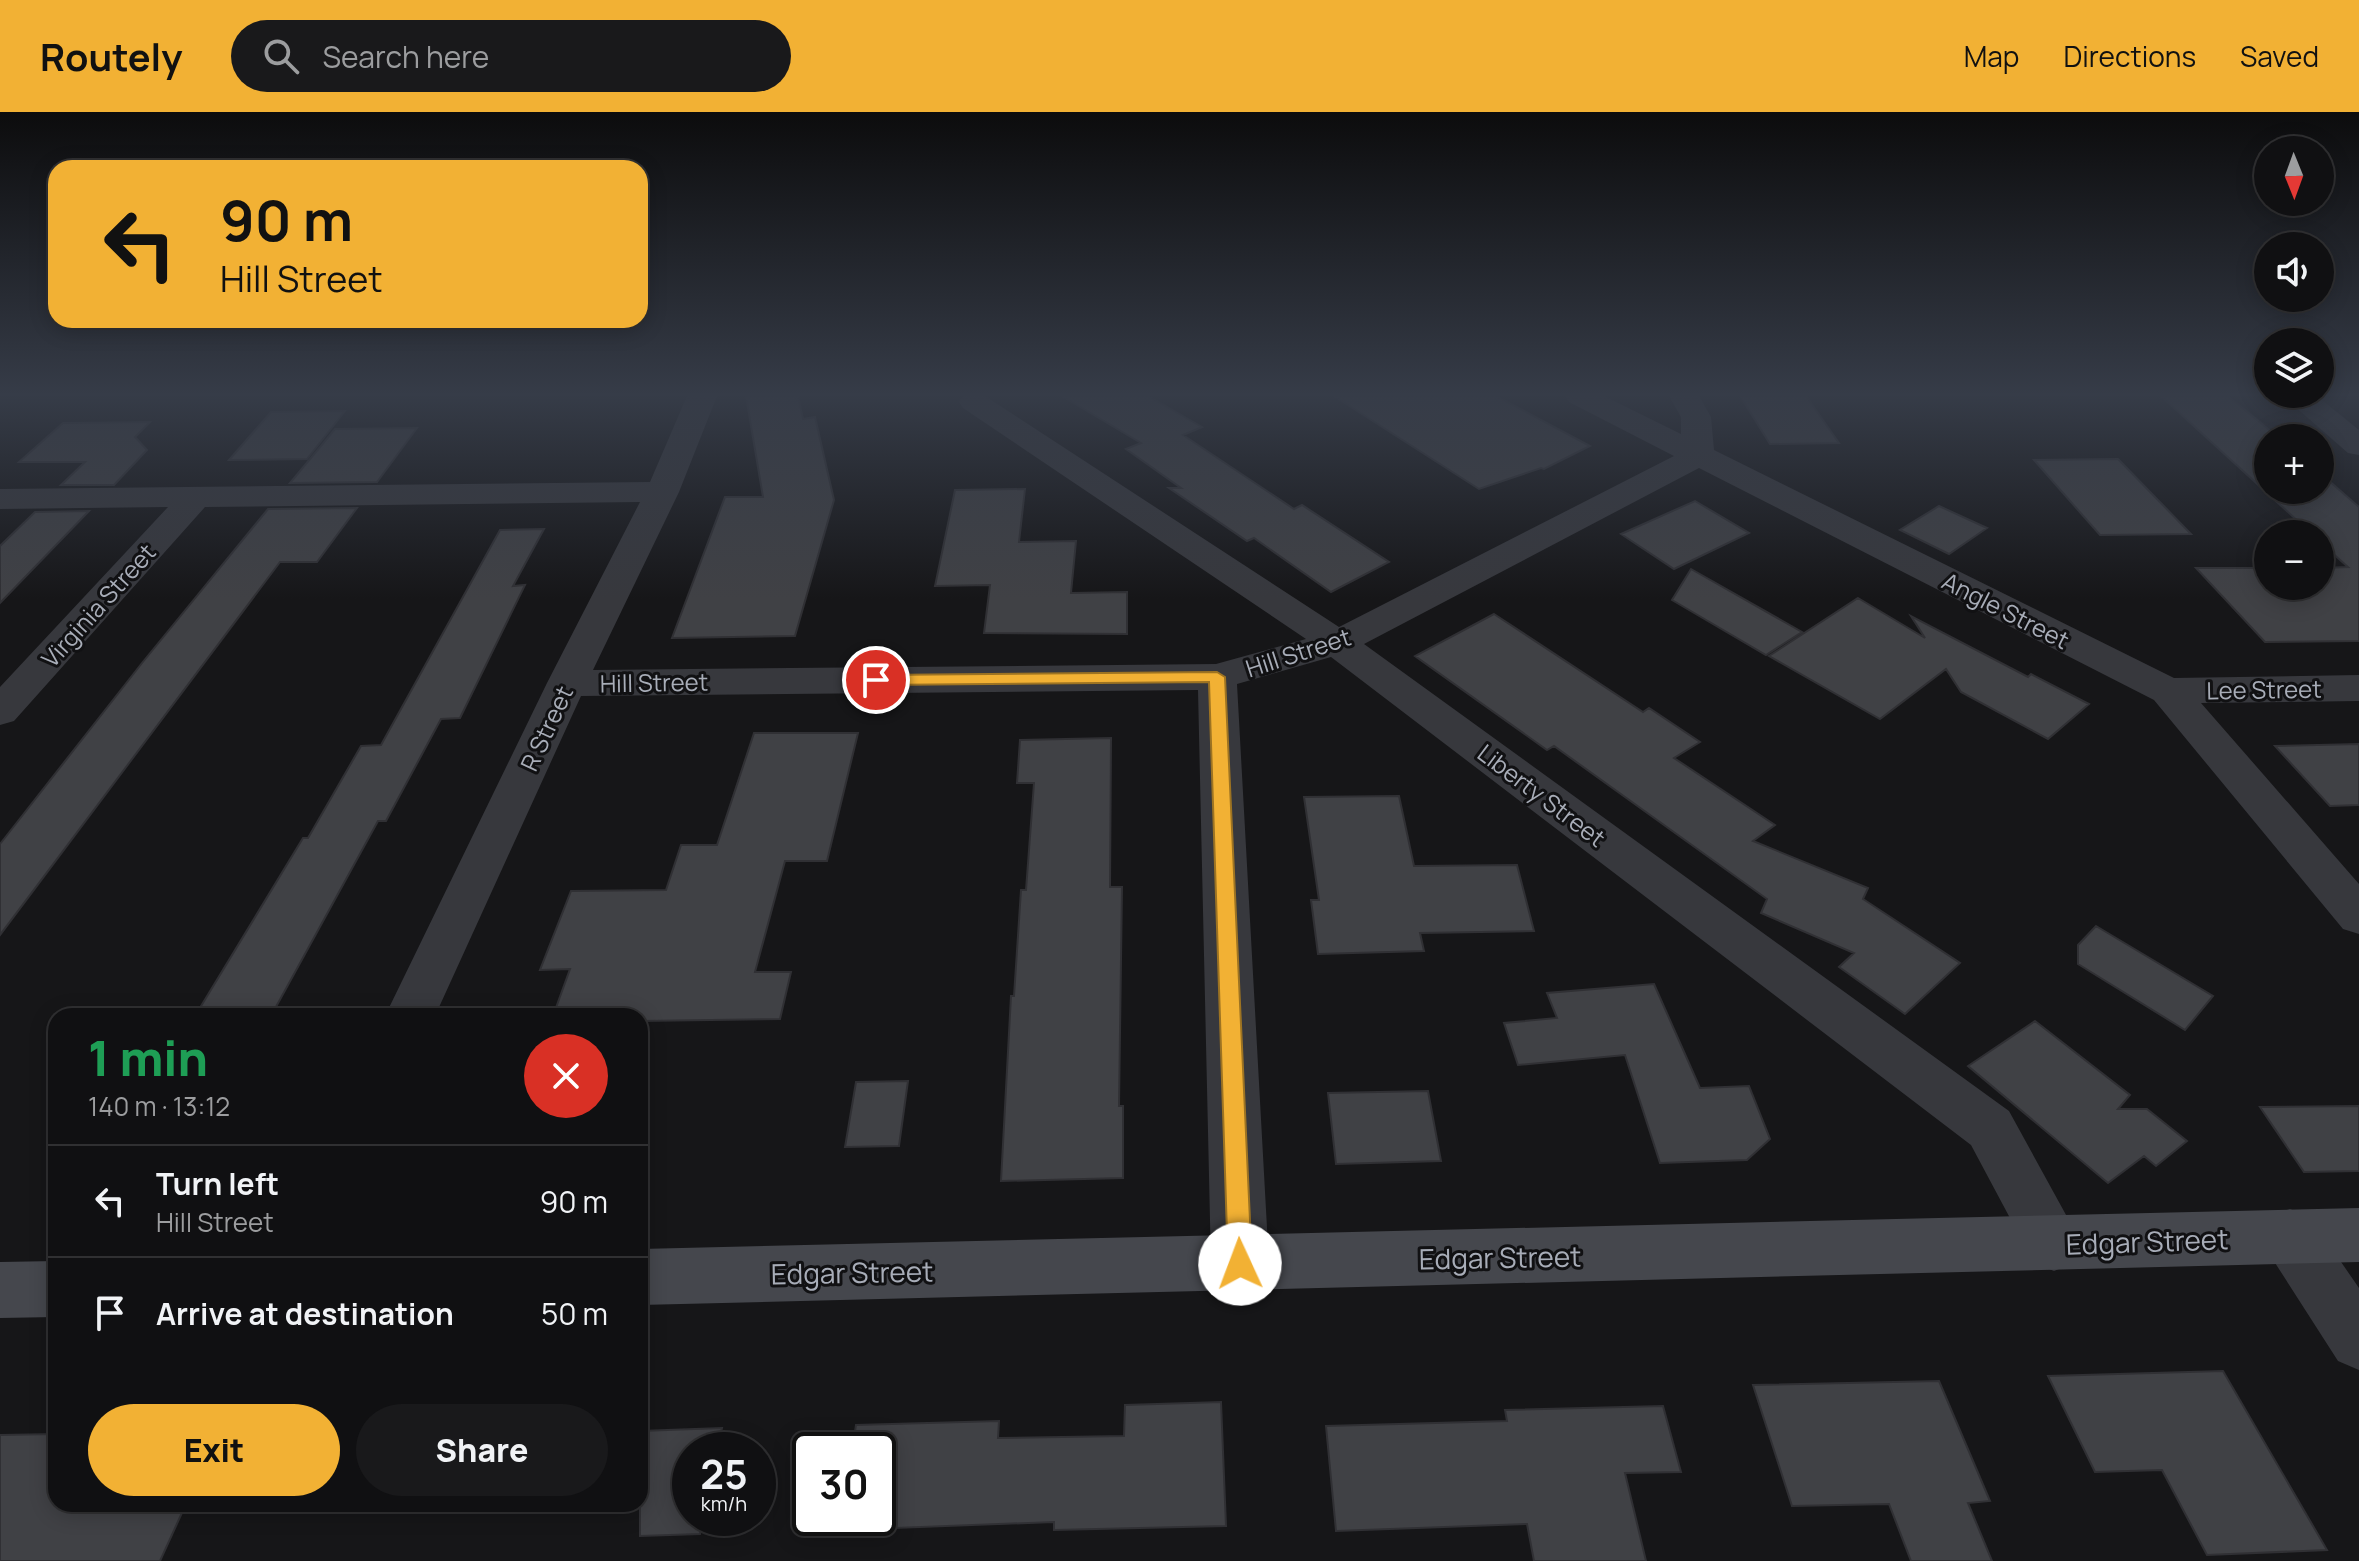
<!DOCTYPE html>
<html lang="en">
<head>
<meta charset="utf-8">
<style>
	:root { --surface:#101012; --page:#19191b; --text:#f1f3f6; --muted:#9c9d9f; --line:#303032; --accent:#f2b134 }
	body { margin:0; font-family:Manrope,sans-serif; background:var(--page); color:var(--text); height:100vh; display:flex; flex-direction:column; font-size:30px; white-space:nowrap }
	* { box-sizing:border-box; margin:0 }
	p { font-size:26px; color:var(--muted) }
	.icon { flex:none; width:44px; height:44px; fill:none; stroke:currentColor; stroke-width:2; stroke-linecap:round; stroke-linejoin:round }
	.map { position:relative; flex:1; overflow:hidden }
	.side { position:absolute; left:48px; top:896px; width:600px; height:504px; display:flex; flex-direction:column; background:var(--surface); border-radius:24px; box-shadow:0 4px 20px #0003,0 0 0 2px var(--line) }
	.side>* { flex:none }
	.guide { position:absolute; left:48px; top:48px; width:600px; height:168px; border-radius:24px; box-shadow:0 4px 20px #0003,0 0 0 2px var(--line); background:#f2b134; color:#111; overflow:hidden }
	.needle { width:52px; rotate:179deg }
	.tools { position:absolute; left:2254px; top:24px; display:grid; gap:16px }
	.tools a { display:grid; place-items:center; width:80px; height:80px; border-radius:50%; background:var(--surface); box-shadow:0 4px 20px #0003,0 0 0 2px var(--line); font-size:40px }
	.speed { position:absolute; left:672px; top:1320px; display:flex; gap:16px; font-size:40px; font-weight:700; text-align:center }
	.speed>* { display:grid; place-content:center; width:104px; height:104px; border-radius:50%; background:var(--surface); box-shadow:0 4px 20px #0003,0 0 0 2px var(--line); line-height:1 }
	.speed small { font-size:20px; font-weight:400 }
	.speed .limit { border:4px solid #111; border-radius:12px; background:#fff; color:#111 }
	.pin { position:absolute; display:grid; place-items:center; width:68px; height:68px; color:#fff; margin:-34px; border:4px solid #fff; border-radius:50%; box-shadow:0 2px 8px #0007 }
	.me { position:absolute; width:88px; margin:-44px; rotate:358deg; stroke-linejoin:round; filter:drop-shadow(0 0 6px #0008) }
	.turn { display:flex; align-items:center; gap:28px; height:168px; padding:0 40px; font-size:36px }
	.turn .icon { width:104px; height:104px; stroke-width:2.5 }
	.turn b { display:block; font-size:56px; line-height:68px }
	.round { display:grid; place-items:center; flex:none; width:84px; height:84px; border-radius:42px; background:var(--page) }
	.head { display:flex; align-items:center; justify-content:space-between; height:136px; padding:0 40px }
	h1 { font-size:48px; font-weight:800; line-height:60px; color:#1e9e55 }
	.cta { display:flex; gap:16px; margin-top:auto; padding:16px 40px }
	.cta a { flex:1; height:92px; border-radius:48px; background:var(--accent); color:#111; font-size:32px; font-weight:800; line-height:92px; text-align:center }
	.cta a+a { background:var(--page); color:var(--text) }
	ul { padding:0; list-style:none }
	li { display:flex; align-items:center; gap:24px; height:112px; padding:0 40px; border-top:2px solid var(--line) }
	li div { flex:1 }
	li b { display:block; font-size:30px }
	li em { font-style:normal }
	header { display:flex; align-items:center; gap:48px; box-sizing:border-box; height:112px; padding:0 40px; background:var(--accent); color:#111 }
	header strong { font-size:38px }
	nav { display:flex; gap:44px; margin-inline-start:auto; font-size:28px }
	.search { width:560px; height:72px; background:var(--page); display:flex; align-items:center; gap:20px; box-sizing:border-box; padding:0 28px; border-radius:44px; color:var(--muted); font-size:30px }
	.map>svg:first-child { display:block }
	.building { fill:#404145; stroke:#303034; stroke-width:2 }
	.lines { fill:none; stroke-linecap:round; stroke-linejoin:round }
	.street { fill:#37383d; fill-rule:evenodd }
	.secondary { fill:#45474d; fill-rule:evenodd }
	.route { fill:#f2b134; stroke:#9d7322; stroke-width:2 }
	.labels { text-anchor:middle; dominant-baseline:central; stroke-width:6; stroke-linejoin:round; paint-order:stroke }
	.street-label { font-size:24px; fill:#a8adb8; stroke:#111113 }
	.near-street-label { font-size:28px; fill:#a8adb8; stroke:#111113 }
</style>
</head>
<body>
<header>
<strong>Routely</strong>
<div class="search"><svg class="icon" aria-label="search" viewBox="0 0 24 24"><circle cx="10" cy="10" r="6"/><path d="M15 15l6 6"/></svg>Search here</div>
<nav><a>Map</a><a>Directions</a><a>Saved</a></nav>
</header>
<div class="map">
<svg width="2359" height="1449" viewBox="0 0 2359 1449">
	<rect width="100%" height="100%" fill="#161618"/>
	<!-- building -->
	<path class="building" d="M746 284H798L803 307 815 305 834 388 795 524 672 526 725 385H763Z
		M1062 284H1148L1202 315 1183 323 1294 397 1302 393 1389 450 1331 480 1254 426 1247 429 1169 376H1181L1126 337 1141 331Z
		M1334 284H1496L1590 334 1544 357 1541 356 1479 377Z
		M1740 284H1806L1839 331 1770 332Z
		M2161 284H2228L2279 326H2268V378H2320V361L2359 395V529L2265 530 2196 456H2268V474H2320V456L2348 455 2320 430V422H2312Z
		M345 299 307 347 229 348 271 300Z
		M150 310 135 325 147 338 114 373H61L85 350H19L63 311Z
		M417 316 377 370 290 371 335 317Z
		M2118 347 2191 422 2100 423 2034 348Z
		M1025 377 1019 430 1076 429 1071 481 1127 480V522L984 521 990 473 935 474 955 378Z
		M1695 389 1749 421 1674 457 1621 422Z
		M1939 394 1987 416 1949 442 1900 418Z
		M357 396 317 450H280L0 823V732L142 551 268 397Z
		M89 399 0 491V434L35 400Z
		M544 417 513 474 525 473 460 606 441 607 386 709H378L271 904H195L303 726H308L361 634 381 633 500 418Z
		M1691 457 1802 520 1766 543 1672 488Z
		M1858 486 1925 526 1911 504 2028 565 2031 562 2089 592 2048 627 1961 580 1946 557 1880 607 1769 544Z
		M1494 502 1643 600 1649 596 1700 630 1674 646 1775 713 1753 729 1868 776 1863 787 1960 851 1905 902 1839 855 1854 841 1761 801 1767 787 1554 634 1547 638 1415 544Z
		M754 621H858L827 749H785L755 860H791L780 907 640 909V904H553L570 857 540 858 571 779 666 778 681 733H717Z
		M1111 626 1110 775H1122L1119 994H1123V1066L1001 1069 1011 884H1014L1021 778H1026L1034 671H1017L1020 628Z
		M2359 632V693L2330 694 2275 634Z
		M1399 684 1414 754 1517 753 1534 819 1420 821 1424 839 1318 842 1311 788H1319L1304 685Z
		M2096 814 2213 884 2185 918 2078 852V833Z
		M1654 872 1700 976 1749 974 1770 1027 1747 1048 1660 1051 1625 943 1518 953 1504 911 1557 906 1547 881Z
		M2035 909 2130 983 2118 997H2147L2187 1029 2156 1054 2144 1044 2108 1071 1968 954Z
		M908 969 899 1034 845 1035 856 970Z
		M1428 979 1441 1049 1336 1052 1328 981Z
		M2359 994V1059L2304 1060 2260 995Z
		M2223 1259 2327 1438 2207 1443 2162 1358 2095 1360 2048 1264Z
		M1939 1269 1990 1389 1968 1391 1992 1449H1911L1889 1392 1792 1394 1753 1273Z
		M1221 1290 1226 1414 1054 1418V1410L842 1418 844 1406H878V1338H852L856 1313 999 1309 998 1326 1124 1324 1125 1293Z
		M1663 1294 1681 1360 1625 1361 1646 1449H1534L1527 1412 1336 1419 1326 1314 1507 1309 1505 1298Z
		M722 1316 717 1338H690V1406H703L700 1422 640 1424V1319Z
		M56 1322V1392H186L160 1449H0V1323Z"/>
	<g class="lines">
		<!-- street -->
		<path class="street" d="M687 284H717L679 380 593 558 1216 552 1306 527 963 296 959 290 963 284H985L1339 515 1674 344 1569 290 1565 284H1604L1681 322V305L1669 284H1699L1711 305 1714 338 2174 566 2359 563V589L2201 591 2359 772V822L2343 817 2154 588 1699 356 1364 532 2009 999 2082 1132 2074 1151 2054 1159 2034 1151 1971 1033 1331 545 1237 572 1269 1152 1260 1171 1240 1180 1220 1171 1211 1152 1198 578 581 584 435 904H385L547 571 640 390 205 395 14 609 0 613V575L168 395 0 397V377L650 370Z
			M2283 284H2317L2359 318V343L2348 341Z
			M2290 1097 2310 1105 2359 1176V1258L2338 1249 2270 1143 2262 1124 2270 1105Z"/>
		<!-- secondary -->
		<path class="secondary" d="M2359 1096V1150L640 1193V1137Z
			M56 1149V1205L0 1206V1150Z"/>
	</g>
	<!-- sky -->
	<linearGradient id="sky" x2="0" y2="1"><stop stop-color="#0c0c0d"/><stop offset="0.58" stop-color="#363c48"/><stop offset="1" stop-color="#363c48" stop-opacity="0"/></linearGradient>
	<rect width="2359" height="487" fill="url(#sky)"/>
	<!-- route -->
	<path class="route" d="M1217 560 1225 565 1252 1152 1248 1160 1240 1163 1232 1160 1228 1152 1209 570 876 573 868 568 876 563Z"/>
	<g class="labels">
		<!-- street labels -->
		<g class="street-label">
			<text transform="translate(98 493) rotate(-48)">Virginia Street</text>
			<text transform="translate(2006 498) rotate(27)">Angle Street</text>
			<text transform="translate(1298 540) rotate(-18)">Hill Street</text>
			<text transform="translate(654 570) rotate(-1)">Hill Street</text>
			<text transform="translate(2264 577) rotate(-1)">Lee Street</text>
			<text transform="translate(546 616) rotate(-65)">R Street</text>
			<text transform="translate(1542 683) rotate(37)">Liberty Street</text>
		</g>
		<!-- near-street labels -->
		<g class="near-street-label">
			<text transform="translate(2147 1129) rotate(-2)">Edgar Street</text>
			<text transform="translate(1500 1145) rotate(-1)">Edgar Street</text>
			<text transform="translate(852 1160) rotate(-1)">Edgar Street</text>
		</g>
	</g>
</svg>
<div class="tools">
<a><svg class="needle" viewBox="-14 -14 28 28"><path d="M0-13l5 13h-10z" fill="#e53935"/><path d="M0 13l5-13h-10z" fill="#9c9d9f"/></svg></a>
<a><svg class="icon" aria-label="sound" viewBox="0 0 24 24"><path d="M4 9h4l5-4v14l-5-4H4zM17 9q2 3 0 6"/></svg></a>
<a><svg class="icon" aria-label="layers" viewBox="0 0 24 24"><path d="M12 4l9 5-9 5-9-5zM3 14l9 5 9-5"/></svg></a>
<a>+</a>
<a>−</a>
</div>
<div class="speed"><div>25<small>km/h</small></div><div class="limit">30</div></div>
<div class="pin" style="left:876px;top:568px;background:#d93025"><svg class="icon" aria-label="arrive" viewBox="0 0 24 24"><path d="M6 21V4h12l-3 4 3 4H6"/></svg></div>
<svg class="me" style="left:1240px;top:1152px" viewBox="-20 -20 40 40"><circle r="19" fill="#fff"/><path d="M0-13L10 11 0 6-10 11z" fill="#f2b134"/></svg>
<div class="guide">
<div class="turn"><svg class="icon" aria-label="left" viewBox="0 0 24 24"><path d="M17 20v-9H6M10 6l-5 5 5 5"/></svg><div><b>90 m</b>Hill Street</div></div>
</div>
<section class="side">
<div class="head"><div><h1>1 min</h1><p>140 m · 13:12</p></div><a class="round" style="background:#d93025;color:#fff"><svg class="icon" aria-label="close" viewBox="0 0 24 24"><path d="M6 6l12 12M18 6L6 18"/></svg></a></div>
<ul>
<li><svg class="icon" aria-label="left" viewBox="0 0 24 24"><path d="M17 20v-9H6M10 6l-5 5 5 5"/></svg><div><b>Turn left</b><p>Hill Street</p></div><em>90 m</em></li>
<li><svg class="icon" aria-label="arrive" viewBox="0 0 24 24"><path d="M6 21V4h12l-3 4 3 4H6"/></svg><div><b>Arrive at destination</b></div><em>50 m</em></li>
</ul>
<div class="cta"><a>Exit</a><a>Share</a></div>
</section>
</div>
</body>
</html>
